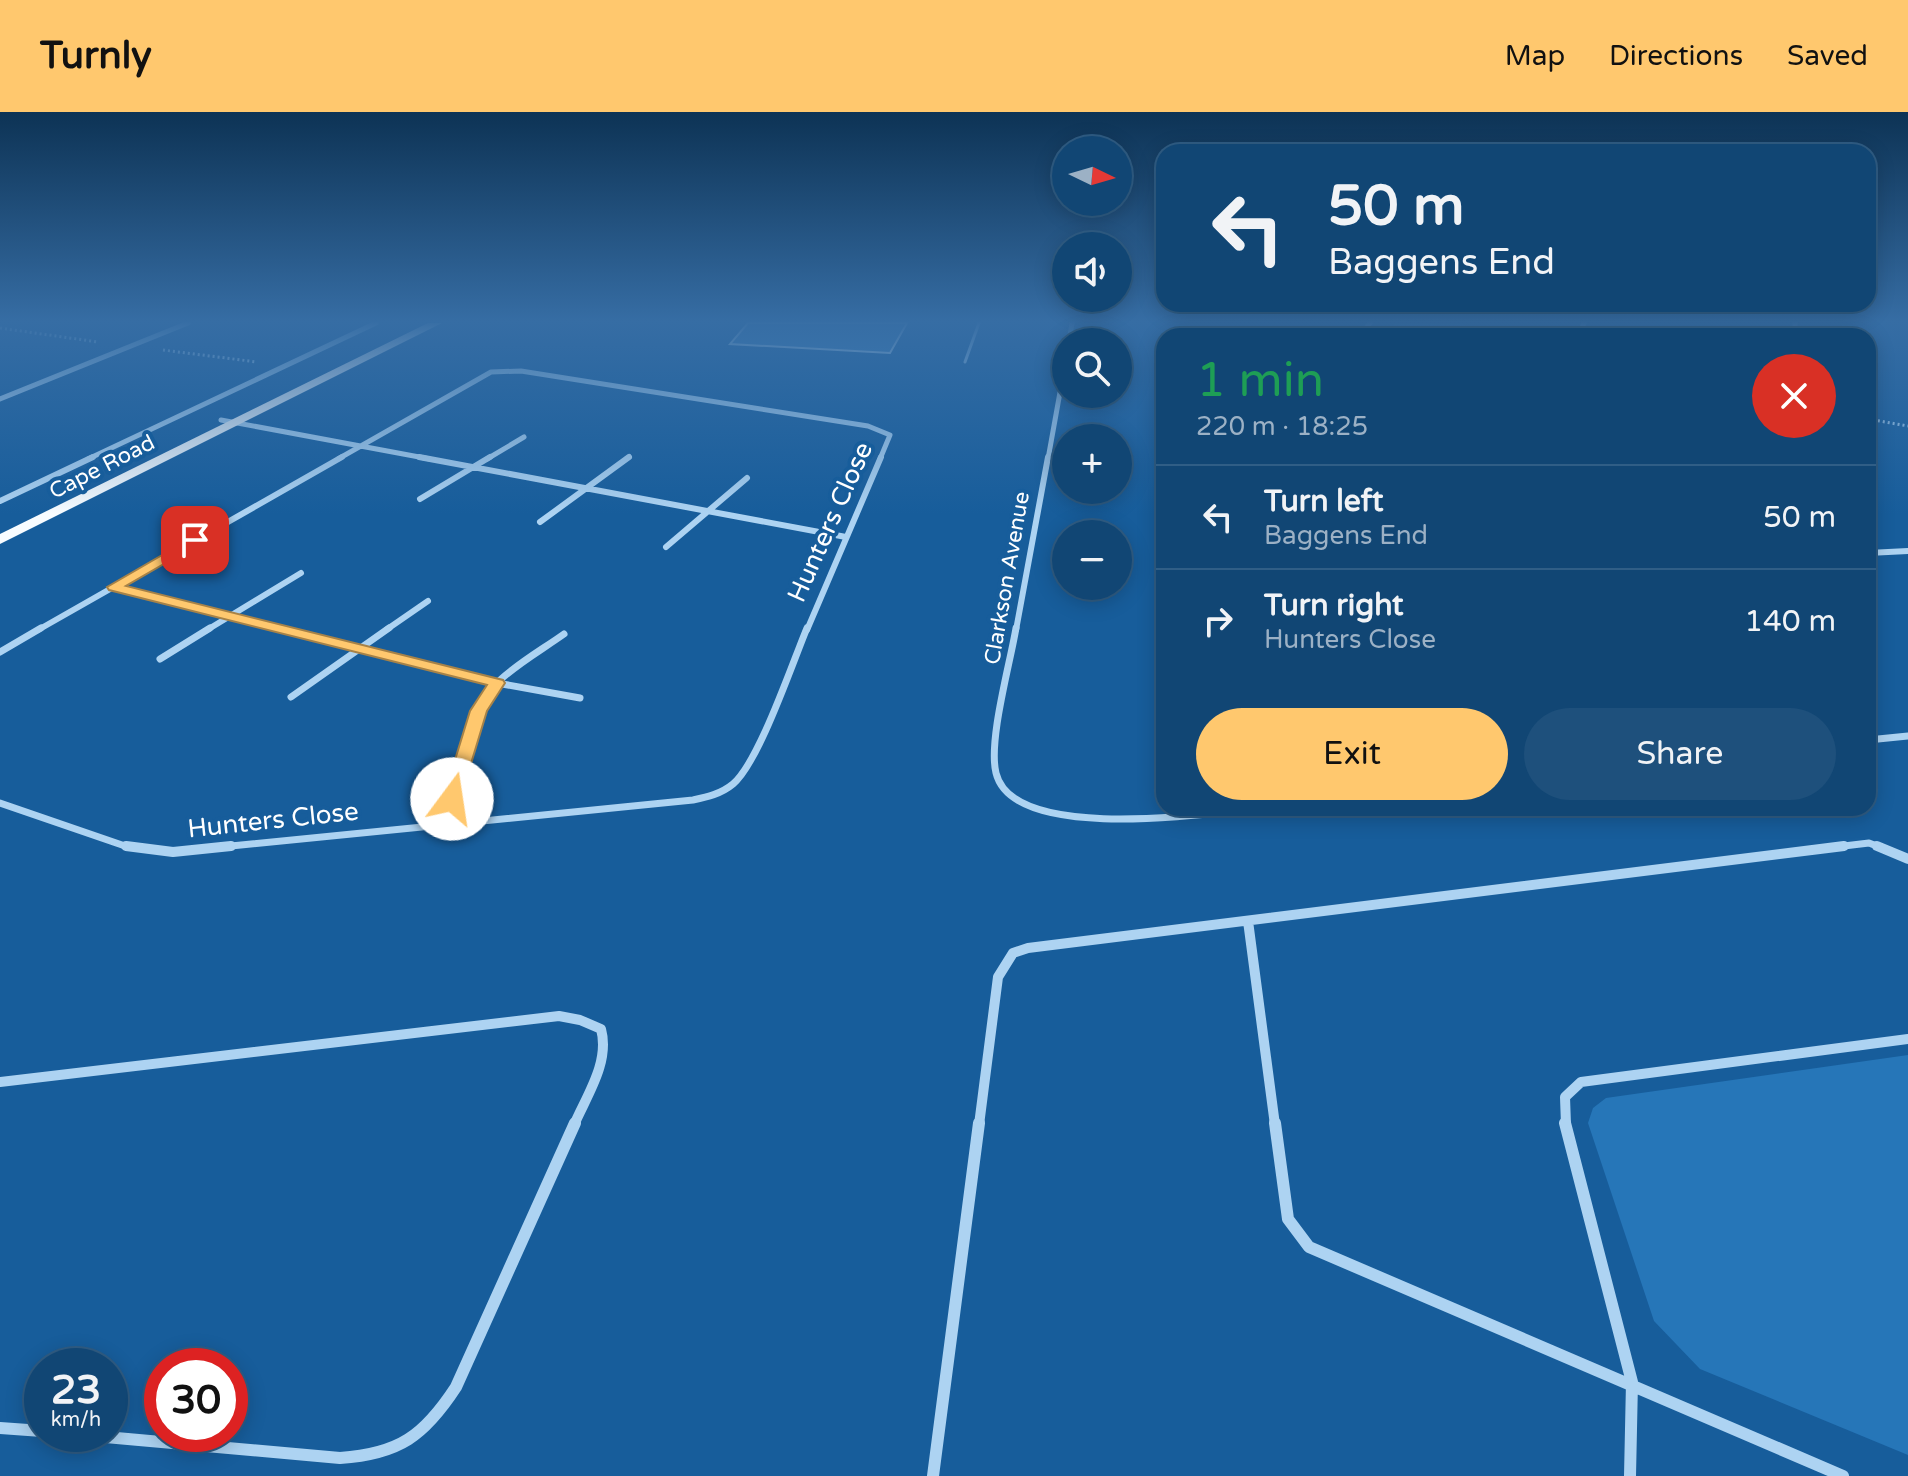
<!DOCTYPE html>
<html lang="en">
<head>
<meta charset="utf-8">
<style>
	:root { --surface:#114674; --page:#1e507c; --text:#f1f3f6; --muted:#9cb1c5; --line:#305e86; --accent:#ffc86e }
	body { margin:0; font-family:"Varela Round",sans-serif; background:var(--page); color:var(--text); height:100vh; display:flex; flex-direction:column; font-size:30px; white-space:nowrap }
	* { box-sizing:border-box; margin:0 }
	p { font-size:26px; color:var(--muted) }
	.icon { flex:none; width:44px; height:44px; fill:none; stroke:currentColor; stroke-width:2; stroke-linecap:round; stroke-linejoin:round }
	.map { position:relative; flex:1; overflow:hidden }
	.details { position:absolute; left:1156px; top:216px; width:720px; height:488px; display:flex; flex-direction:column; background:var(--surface); border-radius:24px; box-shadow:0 4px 20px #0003,0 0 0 2px var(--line) }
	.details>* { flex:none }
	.top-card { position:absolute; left:1156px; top:32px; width:720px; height:168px; border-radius:24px; box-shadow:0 4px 20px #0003,0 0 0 2px var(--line); background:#114674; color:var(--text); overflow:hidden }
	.needle { width:52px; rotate:95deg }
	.fabs { position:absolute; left:1052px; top:24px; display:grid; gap:16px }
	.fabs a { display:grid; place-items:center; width:80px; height:80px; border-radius:50%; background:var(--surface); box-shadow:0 4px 20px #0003,0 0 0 2px var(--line); font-size:40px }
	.speed { position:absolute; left:24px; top:1236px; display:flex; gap:16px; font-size:40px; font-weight:700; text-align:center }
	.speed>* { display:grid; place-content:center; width:104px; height:104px; border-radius:50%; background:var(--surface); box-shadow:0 4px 20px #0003,0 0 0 2px var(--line); line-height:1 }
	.speed small { font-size:20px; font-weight:400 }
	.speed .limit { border:12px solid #d22; background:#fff; color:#111 }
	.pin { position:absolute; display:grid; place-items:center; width:68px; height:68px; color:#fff; margin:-34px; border-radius:16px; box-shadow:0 4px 12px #0006 }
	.me { position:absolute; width:88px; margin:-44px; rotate:14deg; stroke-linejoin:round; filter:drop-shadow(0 0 6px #0008) }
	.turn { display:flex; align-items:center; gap:28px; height:168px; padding:0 40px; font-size:36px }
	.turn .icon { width:104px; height:104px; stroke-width:2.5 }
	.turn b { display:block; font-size:56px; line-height:68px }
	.round { display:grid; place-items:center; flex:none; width:84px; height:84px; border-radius:42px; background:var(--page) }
	.summary { display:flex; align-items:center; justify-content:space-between; height:136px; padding:0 40px }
	h1 { font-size:48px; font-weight:600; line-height:60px; color:#1e9e55 }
	.cta { display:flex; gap:16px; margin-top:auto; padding:16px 40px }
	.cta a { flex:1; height:92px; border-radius:48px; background:var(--accent); color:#111; font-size:32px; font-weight:600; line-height:92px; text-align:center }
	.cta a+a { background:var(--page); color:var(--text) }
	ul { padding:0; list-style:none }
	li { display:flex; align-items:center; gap:24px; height:104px; padding:0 40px; border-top:2px solid var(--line) }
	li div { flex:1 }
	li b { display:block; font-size:30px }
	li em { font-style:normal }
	header { display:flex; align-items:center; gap:48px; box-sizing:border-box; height:112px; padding:0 40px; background:var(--accent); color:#111 }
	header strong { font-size:38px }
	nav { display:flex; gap:44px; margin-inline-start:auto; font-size:28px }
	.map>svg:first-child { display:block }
	.green { fill:#2676b8 }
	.building { fill:#4086c2; stroke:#d5ebfc; stroke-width:2 }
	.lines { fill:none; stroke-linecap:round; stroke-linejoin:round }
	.path { stroke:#add3f2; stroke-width:3; stroke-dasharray:2 3; stroke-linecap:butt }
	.lane { stroke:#add3f2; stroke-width:3 }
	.street-far4 { stroke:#add3f2; stroke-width:5 }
	.street-far3 { stroke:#add3f2; stroke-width:6 }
	.street-far2 { stroke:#add3f2; stroke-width:7 }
	.street-far1 { stroke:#add3f2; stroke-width:10 }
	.street { stroke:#add3f2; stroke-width:12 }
	.primary { fill:#f8fcff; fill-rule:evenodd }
	.route { fill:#ffc86e; stroke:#a68248; stroke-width:2 }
	.labels { text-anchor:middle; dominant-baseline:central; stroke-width:8; stroke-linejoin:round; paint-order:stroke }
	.far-street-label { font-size:22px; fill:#fff; stroke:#175d9b }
	.street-label { font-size:26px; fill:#fff; stroke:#175d9b }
</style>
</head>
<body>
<header>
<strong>Turnly</strong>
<nav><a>Map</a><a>Directions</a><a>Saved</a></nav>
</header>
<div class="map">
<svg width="1908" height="1364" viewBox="0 0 1908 1364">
	<rect width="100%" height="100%" fill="#175d9b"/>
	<!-- green -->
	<path class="green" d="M1395 211H1453L1532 224H1385Z
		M1908 943V1343L1700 1257 1654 1209 1588 1011 1593 996 1606 986Z"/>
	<!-- building -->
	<path class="building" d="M748 211H907L890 241 730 232Z"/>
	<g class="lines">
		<!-- path -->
		<path class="path" d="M0 216 98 230
			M163 238 257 250
			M1868 307 1908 314"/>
		<!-- lane -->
		<path class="lane" d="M965 250 979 211"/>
		<!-- street-far4 -->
		<path class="street-far4" d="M1795 211V224
			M1360 224 1370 211
			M1579 224 1584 211
			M1069 230 1072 211
			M0 287 188 211
			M221 308 430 347
			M88 347 376 211
			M338 347 491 260 521 259 868 314 890 323 880 347
			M487 347 524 325
			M626 347 629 345
			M1048 347 1066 247"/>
		<!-- street-far3 -->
		<path class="street-far3" d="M419 345 846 425
			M420 387 490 345
			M0 389 93 345
			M540 410 629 345
			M666 435 747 366
			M1868 441 1908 439
			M115 475 288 518
			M38 518 342 345
			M207 518 301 461
			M386 518 428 489
			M807 518 881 345
			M1016 518 1048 345"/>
		<!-- street-far2 -->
		<path class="street-far2" d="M280 516 497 571 580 586
			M1016 516C1010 552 988 629 996 661 1013 731 1208 702 1260 696
			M0 540 41 516
			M160 547 210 516
			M291 585 389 516
			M1868 628 1908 624
			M0 691 125 734 142 736
			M446 712C457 665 463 604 499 569 518 551 543 537 564 522
			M211 736 693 688C707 685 721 682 733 672 759 650 792 552 807 516
			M1827 736 1869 731 1882 736"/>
		<!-- street-far1 -->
		<path class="street-far1" d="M126 734 173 740 231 734
			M1877 734 1908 747
			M1248 809 1275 1013
			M0 970 559 904 580 908 601 917C610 950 587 983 574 1013
			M979 1013 998 865 1013 841 1028 836 1844 734
			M1566 1013 1565 985 1581 970 1908 927"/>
		<!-- street -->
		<path class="street" d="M1275 1011 1288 1107 1309 1135 1843 1364
			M1565 1011 1632 1270 1630 1364
			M0 1316 42 1319
			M72 1322 340 1346C399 1342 424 1324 456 1275L575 1011
			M933 1364 979 1011"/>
		<!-- primary -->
		<path class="primary" d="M428 211H442L0 432V422Z"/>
	</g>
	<!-- sky -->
	<linearGradient id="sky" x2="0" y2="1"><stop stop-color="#0d3355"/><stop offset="0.52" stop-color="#366da4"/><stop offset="1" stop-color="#366da4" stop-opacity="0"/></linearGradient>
	<rect width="1908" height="402" fill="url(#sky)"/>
	<!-- route -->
	<path class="route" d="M195 424 200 425V431L126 474 503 568 505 571 487 599 459 691 452 693 443 687 470 599 487 573 109 478 107 475Z"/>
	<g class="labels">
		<!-- far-street labels -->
		<g class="far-street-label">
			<text transform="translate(102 355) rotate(-27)">Cape Road</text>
			<text transform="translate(1007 466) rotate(-80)">Clarkson Avenue</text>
		</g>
		<!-- street labels -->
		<g class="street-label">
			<text transform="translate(830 410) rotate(-66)">Hunters Close</text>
			<text transform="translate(273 708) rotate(-6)">Hunters Close</text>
		</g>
	</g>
</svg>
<div class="fabs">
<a><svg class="needle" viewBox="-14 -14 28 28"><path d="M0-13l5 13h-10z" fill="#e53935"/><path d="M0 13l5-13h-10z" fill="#9cb1c5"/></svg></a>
<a><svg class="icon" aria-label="sound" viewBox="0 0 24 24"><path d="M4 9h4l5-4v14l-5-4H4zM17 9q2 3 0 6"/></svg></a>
<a><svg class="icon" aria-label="search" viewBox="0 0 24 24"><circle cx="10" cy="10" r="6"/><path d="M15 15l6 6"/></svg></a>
<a>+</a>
<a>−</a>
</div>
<div class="speed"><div>23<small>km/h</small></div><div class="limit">30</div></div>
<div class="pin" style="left:195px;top:428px;background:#d93025"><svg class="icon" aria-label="arrive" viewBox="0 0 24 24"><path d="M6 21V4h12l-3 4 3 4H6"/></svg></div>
<svg class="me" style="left:452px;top:687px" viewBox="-20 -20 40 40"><circle r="19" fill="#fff"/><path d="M0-13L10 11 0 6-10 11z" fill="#ffc86e"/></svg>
<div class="top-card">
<div class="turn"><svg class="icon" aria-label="left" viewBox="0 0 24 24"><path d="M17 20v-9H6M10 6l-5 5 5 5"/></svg><div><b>50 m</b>Baggens End</div></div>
</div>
<section class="details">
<div class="summary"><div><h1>1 min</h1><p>220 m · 18:25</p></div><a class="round" style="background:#d93025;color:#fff"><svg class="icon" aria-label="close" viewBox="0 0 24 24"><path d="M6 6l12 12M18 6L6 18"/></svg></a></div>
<ul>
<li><svg class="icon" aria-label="left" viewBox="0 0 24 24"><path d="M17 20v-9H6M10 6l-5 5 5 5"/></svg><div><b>Turn left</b><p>Baggens End</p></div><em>50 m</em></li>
<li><svg class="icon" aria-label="right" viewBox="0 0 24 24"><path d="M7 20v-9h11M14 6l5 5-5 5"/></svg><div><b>Turn right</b><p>Hunters Close</p></div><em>140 m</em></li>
</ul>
<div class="cta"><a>Exit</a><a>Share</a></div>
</section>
</div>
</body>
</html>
